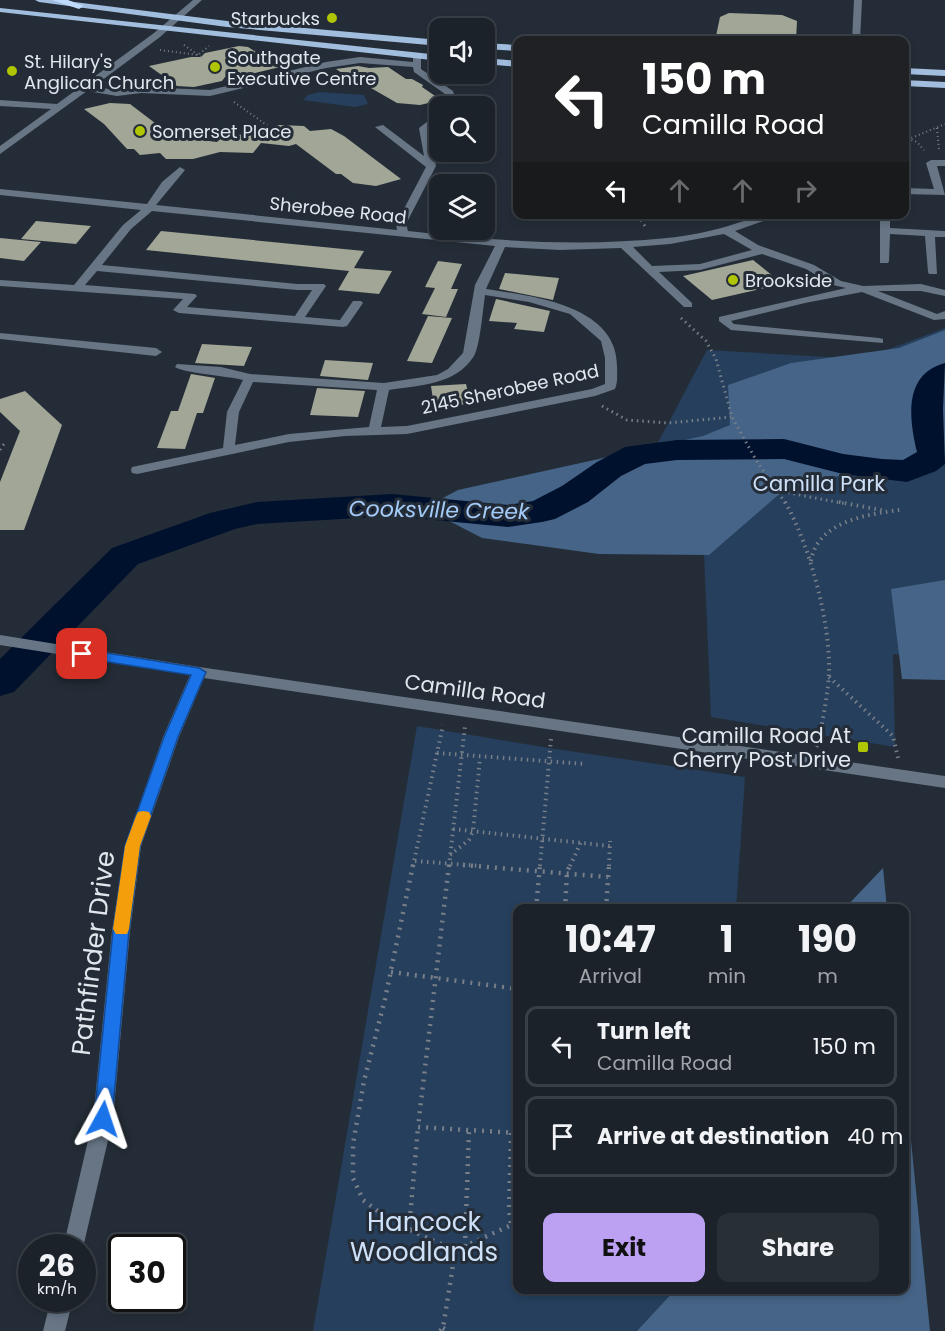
<!DOCTYPE html>
<html lang="en">
<head>
<meta charset="utf-8">
<style>
	:root { --surface:#1b2229; --page:#282f35; --text:#f1f3f6; --muted:#a0a4a8; --line:#393f46; --accent:#bca0f2 }
	body { margin:0; font-family:Poppins,sans-serif; background:var(--page); color:var(--text); height:100vh; display:flex; flex-direction:column; font-size:22px; white-space:nowrap }
	* { box-sizing:border-box; margin:0 }
	p { font-size:20px; color:var(--muted) }
	.icon { flex:none; width:33px; height:33px; fill:none; stroke:currentColor; stroke-width:2; stroke-linecap:round; stroke-linejoin:round }
	.map { position:relative; flex:1; overflow:hidden }
	.side { position:absolute; left:513px; top:904px; width:396px; height:390px; display:flex; flex-direction:column; background:var(--surface); border-radius:12px; box-shadow:0 3px 9px #0003,0 0 0 2px var(--line) }
	.side>* { flex:none }
	.top-card { position:absolute; left:513px; top:36px; width:396px; height:183px; border-radius:12px; box-shadow:0 3px 9px #0003,0 0 0 2px var(--line); background:#202124; color:#fff; overflow:hidden }
	.buttons { position:absolute; left:429px; top:18px; display:grid; gap:12px }
	.buttons a { display:grid; place-items:center; width:66px; height:66px; border-radius:12px; background:var(--surface); box-shadow:0 3px 9px #0003,0 0 0 2px var(--line); font-size:30px }
	.speed { position:absolute; left:18px; top:1234px; display:flex; gap:12px; font-size:30px; font-weight:700; text-align:center }
	.speed>* { display:grid; place-content:center; width:78px; height:78px; border-radius:50%; background:var(--surface); box-shadow:0 3px 9px #0003,0 0 0 2px var(--line); line-height:1 }
	.speed small { font-size:15px; font-weight:400 }
	.speed .limit { border:3px solid #111; border-radius:9px; background:#fff; color:#111 }
	.pin { position:absolute; display:grid; place-items:center; width:51px; height:51px; color:#fff; margin:-26px; border-radius:12px; box-shadow:0 3px 9px #0006 }
	.me { position:absolute; width:66px; margin:-33px; rotate:5deg; stroke-linejoin:round; filter:drop-shadow(0 0 4px #0008) }
	.turn { display:flex; align-items:center; gap:21px; height:126px; padding:0 30px; font-size:27px }
	.turn .icon { width:78px; height:78px; stroke-width:2.5 }
	.turn b { display:block; font-size:42px; line-height:51px }
	.lanes { display:flex; align-items:center; height:57px; padding:0 30px; background:#0003; justify-content:center; gap:30px; direction:ltr }
	.lanes .off { opacity:.35 }
	.eta { display:flex; justify-content:space-evenly; align-items:center; height:102px; text-align:center }
	.eta b { font-size:36px; font-weight:700; line-height:42px }
	.cta { display:flex; gap:12px; margin-top:auto; padding:12px 30px }
	.cta a { flex:1; height:69px; border-radius:12px; background:var(--accent); color:#111; font-size:24px; font-weight:700; line-height:69px; text-align:center }
	.cta a+a { background:var(--page); color:var(--text) }
	ul { padding:0; list-style:none }
	li { display:flex; align-items:center; gap:18px; height:81px; margin:0 12px 9px; padding:0 18px; border:3px solid var(--line); border-radius:12px }
	li div { flex:1 }
	li b { display:block; font-size:22px }
	li em { font-style:normal }
	.map>svg:first-child { display:block }
	.green { fill:#253f5d }
	.forest { fill:#466487 }
	.lines { fill:none; stroke-linecap:round; stroke-linejoin:round }
	.river { fill:#00112e; fill-rule:evenodd }
	.building { fill:#a2a696 }
	.path-far3 { stroke:#787f88; stroke-width:2; stroke-dasharray:1 3; stroke-linecap:butt }
	.path-far2 { stroke:#787f88; stroke-width:3; stroke-dasharray:1.5 4; stroke-linecap:butt }
	.path-far1 { stroke:#787f88; stroke-width:4; stroke-dasharray:1.5 4.5; stroke-linecap:butt }
	.path { stroke:#787f88; stroke-width:4.5; stroke-dasharray:2 6; stroke-linecap:butt }
	.minor { fill:#677585; fill-rule:evenodd }
	.major { fill:#a2bedf; fill-rule:evenodd }
	.highway { fill:#bfdafa; fill-rule:evenodd }
	.route { fill:#1a73e8; stroke:#114b97; stroke-width:1.5 }
	.slow { fill:#f59e0b }
	.poi-dot { fill:#b0c503; stroke:#242d37; stroke-width:2 }
	.labels { text-anchor:middle; dominant-baseline:central; stroke-width:6; stroke-linejoin:round; paint-order:stroke }
	.far-poi-label { font-size:18px; fill:#e2e7ee; stroke:#242d37; text-anchor:start }
	.far-street-label { font-size:18px; fill:#e2e7ee; stroke:#242d37 }
	.park-label { font-size:21px; fill:#cde0f8; stroke:#242d37 }
	.street-label { font-size:21px; fill:#e2e7ee; stroke:#242d37 }
	.poi-label { font-size:21px; fill:#e2e7ee; stroke:#242d37; text-anchor:end }
	.water-label { font-size:22px; font-style:italic; fill:#a3caf8; stroke:#242d37 }
	.near-street-label { font-size:26px; fill:#e2e7ee; stroke:#242d37 }
	.near-park-label { font-size:26px; fill:#cde0f8; stroke:#242d37 }
</style>
</head>
<body>
<div class="map">
<svg width="945" height="1331" viewBox="0 0 945 1331">
	<rect width="100%" height="100%" fill="#242d37"/>
	<!-- green -->
	<path class="green" d="M320 92 364 95 368 104 355 107 303 100 308 95Z
		M945 328V660L893 654 895 747 711 717 703 530 616 522 707 350 863 359Z
		M417 726 549 748 745 777 736 909H518V1290H790L813 1331H313Z"/>
	<!-- forest -->
	<path class="forest" d="M945 330V457L870 468 784 490 709 555 599 554 482 538 424 508 458 490 703 436 730 425 728 385 791 363 899 348Z
		M945 580V680L902 679 891 589Z
		M883 868 887 909H844Z
		M905 1080 930 1331H637L675 1290H904Z"/>
	<g class="lines">
		<!-- river -->
		<path class="river" d="M945 363 943 409 945 464 936 471 907 482 843 474 784 459 677 460 645 464 621 476 588 502 555 519 542 522 508 527 392 516 257 524 235 529 138 564 14 692 0 696V659L112 548 210 513 257 502 392 494 508 505 533 501 562 486 597 462 625 447 677 440 784 439 843 454 882 459 903 460 917 452C909 419 903 374 945 363Z"/>
	</g>
	<!-- building -->
	<path class="building" d="M729 13 782 15 797 21 796 40H726L716 36 720 17Z
		M239 46 248 47 280 67 235 78 225 77 222 81 194 87 177 86 149 66 191 57H201L205 53Z
		M358 66 369 68 388 67 406 79H412L423 85 422 87 441 100 420 105 397 103 364 84H358L336 69Z
		M110 103 130 104 176 139 184 138 217 142 224 134 239 135 279 125 304 126 310 131 331 129 344 136 401 179 376 186 353 183 341 174H336L296 144 289 146 261 143 253 153 220 152 193 159H166L160 153 140 155 134 149H127L104 124 84 109Z
		M36 221 91 226 76 244 21 239Z
		M161 231 364 251 354 268 392 271 379 294 338 290 349 271 146 250Z
		M0 238 41 242 24 261 0 258Z
		M753 260 783 284 712 300 683 276Z
		M438 261 462 264 451 289H458L446 317 422 314 435 288 425 287Z
		M505 273 559 278 553 300 499 289Z
		M496 299 550 311 544 332 514 329 517 323 489 321Z
		M428 316 452 318 432 363 407 361Z
		M202 344 252 347 244 366 195 363Z
		M325 360 373 363 368 380 320 376Z
		M191 374 215 378 203 413H197L185 449 157 448 171 411H178Z
		M466 384 471 404 434 406 431 386Z
		M317 388 365 391 358 417 310 415Z
		M25 391 62 425 24 530H0V482L20 431 0 412V399Z"/>
	<g class="lines">
		<!-- path-far3 -->
		<path class="path-far3" d="M184 45 201 57
			M160 50 198 55 209 46
			M234 102 268 126
			M937 128 939 150
			M904 137 917 142 924 150
			M904 141 945 124
			M637 214 642 221"/>
		<!-- path-far2 -->
		<path class="path-far2" d="M641 220 647 229
			M681 318 706 341 716 359 732 417 756 460 786 504
			M602 406 627 420 668 423 731 417
			M0 450 4 444
			M773 486 789 493 847 504"/>
		<!-- path-far1 -->
		<path class="path-far1" d="M785 502C810 545 831 625 829 674 828 696 822 720 819 742L816 747
			M839 502 886 511
			M811 561C817 522 867 514 900 510
			M829 677 893 736 898 758
			M437 753 586 764
			M453 829 610 846
			M450 855 469 840 473 831 480 758
			M415 861 481 866
			M413 866 443 725
			M449 866 465 726
			M540 866 551 739
			M570 866 581 842
			M609 866 610 841"/>
		<!-- path -->
		<path class="path" d="M413 865 385 999 364 1081 353 1144V1178L363 1200 379 1212 399 1225 443 1245 465 1246 518 1222
			M449 865 418 1127 518 1133
			M463 865 608 877
			M536 909 540 865
			M565 909 567 872 570 865
			M606 909 609 865
			M391 972 518 989
			M511 1133 509 1210 511 1224
			M409 1229 418 1127
			M465 1246 469 1130
			M443 1328 449 1331
			M440 1331 443 1328 456 1246"/>
		<!-- minor -->
		<path class="minor" d="M193 0H202L160 37 93 87 117 90 141 87 210 90 326 62 360 57 413 62V58L417 55 421 58V69L453 91 455 98 449 106H441L445 94 414 72 413 67 360 63 326 68 210 96 141 93 117 96 87 91 0 154V146L51 109 0 106V100L57 104 154 33Z
			M854 0H862L860 40H852Z
			M440 112V123L429 129 436 166 406 224 408 231C494 241 580 247 667 238 686 236 707 232 725 227 745 221 762 214 783 214L735 231 758 245 814 265 841 281 863 286 921 284 945 290V296L921 291H878L937 314 945 311V319L934 320 862 292 805 303 731 321 734 324 879 338 883 339V343L731 330 719 321V317L846 288 833 285 806 269 762 254 700 270 659 272 692 303V307H684L621 248 560 250 505 247 486 289C531 296 617 305 617 366 617 374 618 382 615 389L595 396 407 434 345 436 289 442 137 474 132 473 131 470 132 467 223 448 227 412 243 380C229 376 182 373 175 367L177 364 221 367 250 374 384 383 437 375 448 369 463 353 475 285 495 246 152 211 131 229 102 265 297 284H324L326 286 305 317 340 320 353 301H361L363 303 347 326 343 327 179 313 173 310 183 299 0 286V280L74 285 123 225 141 210 0 195V189L147 204 162 182 180 167 185 170 156 205 397 230 396 224 426 167 375 127 383 125 424 156 419 128ZM724 234 752 250 700 264 652 266 633 247 670 244ZM97 271 297 290H312L295 316 187 307 197 296 195 294 85 285ZM485 295 529 302 570 314 601 341 605 358V384L592 389 407 426 381 427 389 390C420 385 456 385 474 356 480 346 483 309 485 295ZM253 382 377 390 369 427 289 434 235 445 239 412Z
			M945 160V166H937L945 195 904 194V188L934 189 926 163 931 160Z
			M880 214H890V228L945 231V237H935L937 274H929L928 272 925 236 890 234 889 261 888 263H880Z
			M0 333 156 348 162 352 156 356 0 339Z
			M0 635 199 667 945 776V788L204 678 179 737 141 846 130 931 113 1119 82 1252V1248H63L93 1119 112 931 125 846 163 737 190 675 0 645Z
			M51 1299H73L65 1331H43Z"/>
		<!-- major -->
		<path class="major" d="M35 0H58L227 21 440 40V46L227 27 39 2Z
			M0 8 440 55V61L0 12Z
			M484 43 518 45V51L484 49Z
			M484 58 518 61V67L484 64Z
			M904 68 945 70V76L904 74Z
			M904 80 945 82V88L904 86Z"/>
		<!-- highway -->
		<path class="highway" d="M52 0H68L84 6 79 9Z"/>
	</g>
	<!-- route -->
	<path class="route" d="M82 649 199 668 206 672 178 737 140 846 129 931 112 1119 110 1125 103 1127 97 1125 94 1119 113 931 125 846 164 737 191 675 77 657 75 654Z"/>
	<!-- slow -->
	<path class="slow" d="M143 811 149 812 151 816 140 846 129 929 127 934H116L113 929 125 846 136 816 138 812Z"/>
	<!-- markers -->
	<g class="poi-dot">
		<circle cx="332" cy="18" r="6"/>
		<circle cx="215" cy="67" r="6"/>
		<circle cx="12" cy="71" r="6"/>
		<circle cx="140" cy="131" r="6"/>
		<circle cx="733" cy="280" r="6"/>
		<rect x="857" y="741" width="12" height="12" rx="3"/>
	</g>
	<g class="labels">
		<!-- far-poi labels -->
		<g class="far-poi-label">
			<text x="320" y="18" text-anchor="end">Starbucks</text>
			<text x="227" y="57">Southgate<tspan x="227" dy="21">Executive Centre</tspan></text>
			<text x="24" y="61">St. Hilary's<tspan x="24" dy="21">Anglican Church</tspan></text>
			<text x="152" y="131">Somerset Place</text>
			<text x="745" y="280">Brookside</text>
		</g>
		<!-- far-street labels -->
		<g class="far-street-label">
			<text transform="translate(338 210) rotate(6)">Sherobee Road</text>
			<text transform="translate(510 389) rotate(-12)">2145 Sherobee Road</text>
		</g>
		<!-- park labels -->
		<g class="park-label">
			<text x="819" y="483">Camilla Park</text>
		</g>
		<!-- street labels -->
		<g class="street-label">
			<text transform="translate(475 691) rotate(8)">Camilla Road</text>
		</g>
		<!-- poi labels -->
		<g class="poi-label">
			<text x="851" y="735">Camilla Road At<tspan x="851" dy="24">Cherry Post Drive</tspan></text>
		</g>
		<!-- water labels -->
		<g class="water-label">
			<text transform="translate(439 510) rotate(1)">Cooksville Creek</text>
		</g>
		<!-- near-street labels -->
		<g class="near-street-label">
			<text transform="translate(93 953) rotate(-83)">Pathfinder Drive</text>
		</g>
		<!-- near-park labels -->
		<g class="near-park-label">
			<text x="424" y="1222">Hancock<tspan x="424" dy="30">Woodlands</tspan></text>
		</g>
	</g>
</svg>
<div class="buttons">
<a><svg class="icon" aria-label="sound" viewBox="0 0 24 24"><path d="M4 9h4l5-4v14l-5-4H4zM17 9q2 3 0 6"/></svg></a>
<a><svg class="icon" aria-label="search" viewBox="0 0 24 24"><circle cx="10" cy="10" r="6"/><path d="M15 15l6 6"/></svg></a>
<a><svg class="icon" aria-label="layers" viewBox="0 0 24 24"><path d="M12 4l9 5-9 5-9-5zM3 14l9 5 9-5"/></svg></a>
</div>
<div class="speed"><div>26<small>km/h</small></div><div class="limit">30</div></div>
<div class="pin" style="left:82px;top:654px;background:#d93025"><svg class="icon" aria-label="arrive" viewBox="0 0 24 24"><path d="M6 21V4h12l-3 4 3 4H6"/></svg></div>
<svg class="me" style="left:103px;top:1119px" viewBox="-20 -20 40 40"><path d="M0-17L14 15 0 8-14 15z" fill="#1a73e8" stroke="#fff" stroke-width="4"/></svg>
<div class="top-card">
<div class="turn"><svg class="icon" aria-label="left" viewBox="0 0 24 24"><path d="M17 20v-9H6M10 6l-5 5 5 5"/></svg><div><b>150 m</b>Camilla Road</div></div>
<div class="lanes"><svg class="icon" aria-label="left" viewBox="0 0 24 24"><path d="M17 20v-9H6M10 6l-5 5 5 5"/></svg><svg class="icon off" aria-label="ahead" viewBox="0 0 24 24"><path d="M12 20V5M6 11l6-6 6 6"/></svg><svg class="icon off" aria-label="ahead" viewBox="0 0 24 24"><path d="M12 20V5M6 11l6-6 6 6"/></svg><svg class="icon off" aria-label="right" viewBox="0 0 24 24"><path d="M7 20v-9h11M14 6l5 5-5 5"/></svg></div>
</div>
<section class="side">
<div class="eta">
<div><b>10:47</b><p>Arrival</p></div>
<div><b>1</b><p>min</p></div>
<div><b>190</b><p>m</p></div>
</div>
<ul>
<li><svg class="icon" aria-label="left" viewBox="0 0 24 24"><path d="M17 20v-9H6M10 6l-5 5 5 5"/></svg><div><b>Turn left</b><p>Camilla Road</p></div><em>150 m</em></li>
<li><svg class="icon" aria-label="arrive" viewBox="0 0 24 24"><path d="M6 21V4h12l-3 4 3 4H6"/></svg><div><b>Arrive at destination</b></div><em>40 m</em></li>
</ul>
<div class="cta"><a>Exit</a><a>Share</a></div>
</section>
</div>
</body>
</html>
